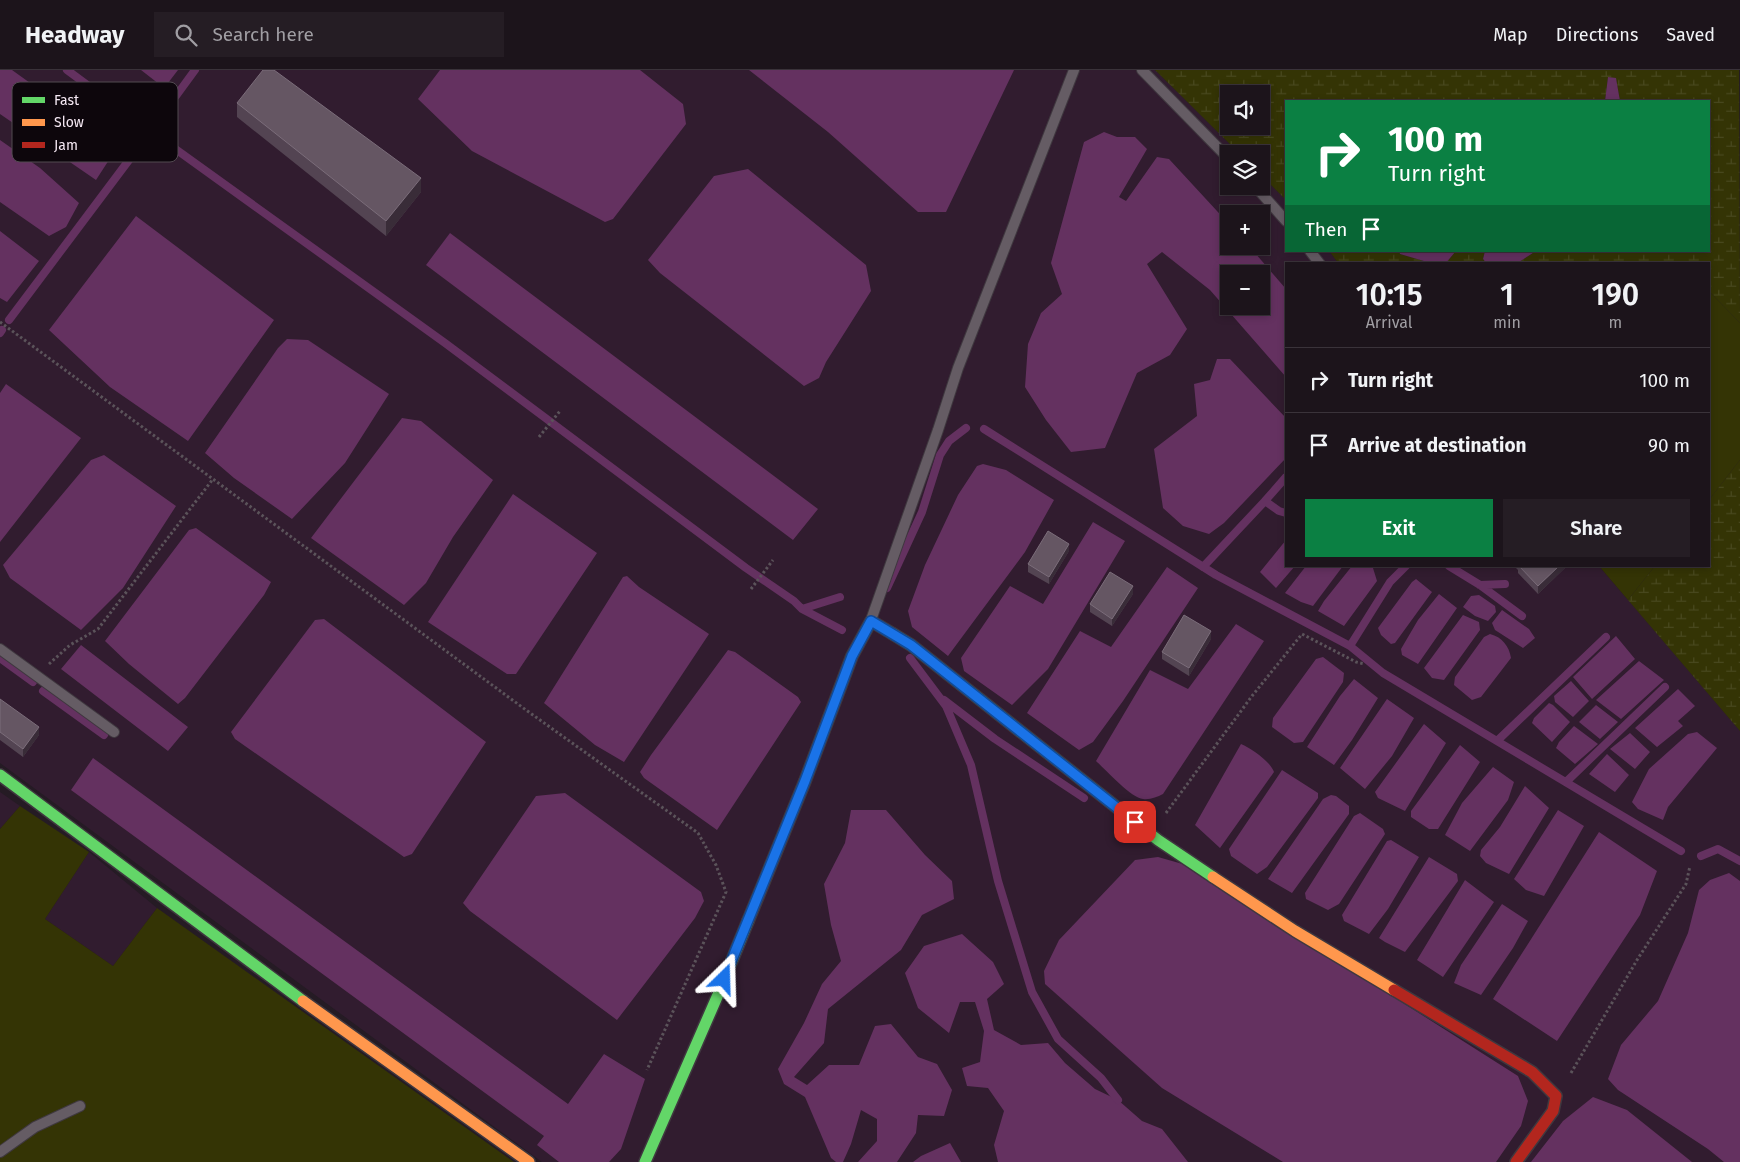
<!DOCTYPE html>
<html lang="en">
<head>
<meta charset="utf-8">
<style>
	:root { --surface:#1c141b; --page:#251d24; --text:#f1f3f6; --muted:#a09ea3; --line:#3a333a; --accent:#0b8043 }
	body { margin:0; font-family:"Fira Sans",sans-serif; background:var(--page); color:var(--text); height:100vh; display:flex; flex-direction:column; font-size:19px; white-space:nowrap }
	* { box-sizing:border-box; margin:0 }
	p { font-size:16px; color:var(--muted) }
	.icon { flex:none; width:28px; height:28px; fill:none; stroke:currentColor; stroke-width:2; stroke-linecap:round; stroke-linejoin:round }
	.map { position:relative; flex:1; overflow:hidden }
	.details { position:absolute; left:1285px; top:192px; width:425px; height:305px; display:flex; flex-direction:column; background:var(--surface); border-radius:0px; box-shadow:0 2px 8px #0003,0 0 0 1px var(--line) }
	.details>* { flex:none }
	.banner { position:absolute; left:1285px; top:30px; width:425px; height:152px; border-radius:0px; box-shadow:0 2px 8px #0003,0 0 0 1px var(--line); background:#0b8043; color:#fff; overflow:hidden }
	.tools { position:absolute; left:1220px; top:15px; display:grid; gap:10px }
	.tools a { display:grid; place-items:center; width:50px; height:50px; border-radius:0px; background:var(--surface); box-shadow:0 2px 8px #0003,0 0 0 1px var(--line); font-size:25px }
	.pin { position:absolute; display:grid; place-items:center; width:42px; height:42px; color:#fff; margin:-21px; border-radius:10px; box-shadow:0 2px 8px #0006 }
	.me { position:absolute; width:55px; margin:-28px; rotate:22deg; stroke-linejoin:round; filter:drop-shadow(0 0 4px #0008) }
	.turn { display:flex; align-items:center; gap:18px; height:105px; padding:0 20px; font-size:22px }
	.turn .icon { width:65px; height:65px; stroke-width:2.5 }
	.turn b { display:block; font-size:35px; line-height:42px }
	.then { display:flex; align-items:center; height:48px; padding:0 20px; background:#0003; gap:10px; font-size:19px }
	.eta { display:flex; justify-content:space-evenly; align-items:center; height:85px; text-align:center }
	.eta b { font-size:30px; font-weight:600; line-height:35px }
	.primary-button { display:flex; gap:10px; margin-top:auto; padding:10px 20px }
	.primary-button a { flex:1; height:58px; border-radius:0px; background:var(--accent); color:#fff; font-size:20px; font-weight:600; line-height:58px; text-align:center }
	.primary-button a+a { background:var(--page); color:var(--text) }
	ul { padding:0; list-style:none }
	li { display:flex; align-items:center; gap:15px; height:65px; padding:0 20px; border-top:1px solid var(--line) }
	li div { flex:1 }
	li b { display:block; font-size:19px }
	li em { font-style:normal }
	header { display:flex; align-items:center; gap:30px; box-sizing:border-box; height:70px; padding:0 25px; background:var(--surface); border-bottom:1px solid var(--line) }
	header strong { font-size:24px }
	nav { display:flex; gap:28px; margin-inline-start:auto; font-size:18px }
	.search { width:350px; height:45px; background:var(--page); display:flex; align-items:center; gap:12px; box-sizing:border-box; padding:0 18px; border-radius:0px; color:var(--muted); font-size:19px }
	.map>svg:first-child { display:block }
	.built { fill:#311c2f; fill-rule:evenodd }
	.grass { fill:#343405 }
	.wetland { fill:url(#wetland-marsh); fill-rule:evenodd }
	.water { fill:#643160; fill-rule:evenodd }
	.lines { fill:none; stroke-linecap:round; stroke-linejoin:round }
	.stream { stroke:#643160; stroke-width:8 }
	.lane-casing { stroke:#3f383f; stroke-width:12 }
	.fast-casing { stroke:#3f383f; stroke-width:14 }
	.slow-casing { stroke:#3f383f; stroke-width:14 }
	.jam-casing { stroke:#3f383f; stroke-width:14 }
	.path { stroke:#5b535a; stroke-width:3; stroke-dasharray:2.5 2.5; stroke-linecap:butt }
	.lane { stroke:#655c64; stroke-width:10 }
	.fast { stroke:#63d668; stroke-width:11 }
	.slow { stroke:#ff974d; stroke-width:11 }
	.jam { stroke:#b3261e; stroke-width:11 }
	.wall { fill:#534452 }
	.shaded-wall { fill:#392c38 }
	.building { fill:#655663; stroke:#7b6d7a }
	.route-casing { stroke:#114b97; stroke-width:12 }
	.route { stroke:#1a73e8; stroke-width:9 }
	.key { fill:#0d060c; stroke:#534a51; stroke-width:1 }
	.key-label { font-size:14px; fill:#f5e8f3 }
</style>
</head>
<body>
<header>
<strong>Headway</strong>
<div class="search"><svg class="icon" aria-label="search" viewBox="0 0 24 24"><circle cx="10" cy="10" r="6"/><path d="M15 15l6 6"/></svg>Search here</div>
<nav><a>Map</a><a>Directions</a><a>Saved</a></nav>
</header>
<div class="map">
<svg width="1740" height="1092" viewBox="0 0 1740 1092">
	<defs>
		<pattern id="wetland-marsh" width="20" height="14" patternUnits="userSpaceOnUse" patternTransform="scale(1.25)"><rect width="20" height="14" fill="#343405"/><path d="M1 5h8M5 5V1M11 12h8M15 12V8" fill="none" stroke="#48481e"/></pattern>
	</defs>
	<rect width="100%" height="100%" fill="#251b24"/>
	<!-- built -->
	<path class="built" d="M0 0H1155L1240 84H1229V116H1261V105L1286 130V181H1329L1339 194H1286V496H1599L1740 661V1092H542L0 693ZM1229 144H1261V176H1229ZM1229 204H1261V236H1229Z
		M0 722 20 736 0 759Z
		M89 782 157 838 113 896 45 849Z"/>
	<!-- grass -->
	<path class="grass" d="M1709 221 1740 253V390L1709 430Z
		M1599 496H1655L1628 530Z
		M20 736 89 782 45 849 113 896 157 838 514 1092H0V759Z"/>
	<!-- wetland -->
	<path class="wetland" d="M1155 0H1739L1740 253 1709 221V194H1516L1536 181H1709V31H1620L1616 9 1608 8 1605 31H1286V130L1261 105V84H1240ZM1229 24H1261V56H1229Z
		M1329 181H1399L1400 184 1434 194H1339Z
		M1456 181H1485L1483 189 1487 194H1445Z
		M1740 390V661L1628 530 1655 496H1709V430Z"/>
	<!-- water -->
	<path class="water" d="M0 0H12L118 76 96 110 0 44Z
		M141 0H178L168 13 159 14Z
		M440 0H640L683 34 686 54 613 149 605 152 472 81 418 29Z
		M749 0H1014L946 142H918L828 62Z
		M1608 7 1616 8 1620 31H1605Z
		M1104 62 1117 67H1135L1147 79 1119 127 1126 131 1157 87 1169 89 1229 154V176H1249L1286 219V307L1210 220 1162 182 1147 194 1187 259 1170 285 1137 303 1105 378 1071 382 1046 350 1025 317 1028 274 1041 243 1062 224 1051 193 1084 72ZM1229 204H1261V236H1229Z
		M0 70 40 98 79 133 66 157 49 166 0 132Z
		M748 99 866 195 871 221 826 292 819 308 804 316 660 203 648 190 714 106Z
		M136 146 274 250 188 371 110 317 49 260Z
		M0 161 39 191 7 232 0 228Z
		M450 163 818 439 793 470 426 195Z
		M1399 181H1456L1445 194H1434L1400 184Z
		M1485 181H1536L1516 194H1487L1483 189Z
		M287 269 308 270 389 324 345 393 292 449 234 408 205 383 278 278Z
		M1217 289H1230L1286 348V388L1224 453 1209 464 1183 456 1163 438 1154 379 1197 346 1194 314 1210 310Z
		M6 314 81 368 0 472V323Z
		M402 348 421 351 493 410 453 467 426 513 404 535 311 468Z
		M104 385 176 436 123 518 81 560 10 508 3 495 91 390Z
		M983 394 1006 400 1054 430 1025 482 948 586 912 557 908 541 925 495 958 425 977 396Z
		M513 424 597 483 516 604H507L428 552Z
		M1093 452 1125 471 1048 599 1012 635 964 601 961 588 1010 516 1043 534Z
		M196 458 271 512 264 525 185 628 178 634 129 594 105 571 189 460Z
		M1286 470V496H1295L1276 518 1260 502Z
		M1306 496H1343L1313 536 1301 532 1285 523Z
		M1352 496 1373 498 1377 511 1344 556 1318 541 1324 531Z
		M1167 497 1198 518 1123 631 1093 672 1079 680 1027 643 1080 561 1111 577Z
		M627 506 639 517 709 564 624 692 595 675 544 633 623 507Z
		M1416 509 1432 522 1395 573 1391 574 1381 565 1378 558 1412 512Z
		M1439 524 1457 538 1418 594 1402 585 1401 579 1418 550Z
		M1479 525 1495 536 1496 542 1488 551 1475 546 1463 537 1471 526Z
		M1502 540 1529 559 1535 568 1523 578 1495 560 1492 553Z
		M1463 545 1479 552 1480 560 1444 610 1432 608 1424 598Z
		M324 549 486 672 412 784 404 787 235 669 231 662 315 550Z
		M1236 554 1264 571 1163 724C1157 727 1150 730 1143 729 1131 728 1106 700 1096 691L1150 600 1188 619Z
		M1490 564C1502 567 1509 576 1511 588L1481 627 1472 630 1454 615 1455 607 1484 567Z
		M1616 566 1635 589 1592 629 1573 607Z
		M81 575 188 657 168 681 61 599Z
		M728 580 735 582 798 627 801 632 717 760 644 708 640 702 651 685Z
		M1323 587 1344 603 1343 612 1303 672 1294 673 1272 657 1273 648 1316 589Z
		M1639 591 1664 610 1621 649 1596 630Z
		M1354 609 1378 628 1352 670 1334 695 1307 677 1340 626Z
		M1571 611 1589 631 1573 647 1555 632 1554 626Z
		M1678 619 1695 636 1678 651 1683 656 1657 677 1635 658Z
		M1387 629 1414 648 1392 686 1365 719 1340 698Z
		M1549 633 1553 635 1570 652 1552 672 1532 653 1534 648Z
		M1596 635 1618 652 1600 669 1579 652Z
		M1424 654 1446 673 1405 741 1378 728 1375 722Z
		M1574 656 1598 674 1575 694 1556 678 1559 672Z
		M1697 662 1717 678 1668 737 1663 750 1638 739 1632 732 1649 699 1688 664Z
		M1630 663 1650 682 1635 699 1610 679Z
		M1241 674C1252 679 1270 691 1274 702L1220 778 1195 755Z
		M1460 675 1480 692 1438 759H1429L1411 747V741Z
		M1607 684 1629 705 1615 722 1589 704Z
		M93 688 568 1034 604 984 645 1009 621 1079 609 1092H559L537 1075 544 1066 71 720Z
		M1493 697 1514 712 1508 730 1470 781 1445 765 1462 733Z
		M1282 700 1318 723V728L1267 797 1257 804 1231 786 1229 779Z
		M1525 716 1549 738 1509 804 1486 793 1480 786 1481 780 1500 757Z
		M565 723 701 822 704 831 695 848 617 950 470 841 463 833 536 726Z
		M1331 725 1336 726 1349 736V744L1292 823 1268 809 1323 729Z
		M851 740H886L925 785 952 811 954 829 922 845 901 880 828 939 824 973 794 1007 807 1015 829 995H859L875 956 891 954 918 987 937 994 952 1020 944 1046 918 1045 916 1063 897 1092H858L877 1071V1049L861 1040 851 1074 843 1092H836L831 1088 805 1027 784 1014 778 999 804 953 822 914 841 891 831 855 824 814 845 773Z
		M1558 740 1584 756 1544 826 1526 820 1514 809Z
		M1360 743 1383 759 1385 764 1339 834 1328 840 1306 829 1305 823 1354 746Z
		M1599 762 1657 801 1640 845 1557 971 1493 929Z
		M1391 770 1419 787 1388 839 1369 864 1344 851 1342 845 1387 771Z
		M1158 787 1186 795 1518 1006 1528 1031 1521 1056 1496 1092H1283L1162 1018 1045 914 1044 901 1059 870 1135 790Z
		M1429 787 1457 804 1458 811 1405 882 1385 872 1379 868Z
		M1729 803 1740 811V1092H1724L1708 1079 1618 1020 1608 1009 1621 975 1658 931 1688 863 1699 820 1710 810Z
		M1465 810 1494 832 1443 907 1417 890Z
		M1502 834 1528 851 1513 878 1481 925 1454 913 1461 895Z
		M962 864 993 892 1004 914 987 929 994 960 1021 975 1048 973 1065 993 1095 1019 1118 1030 1142 1051 1162 1059 1188 1092H998L994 1075 1004 1041 988 1018 967 1016 962 998 980 992 984 961 975 932H960L949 963 918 938 905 903 924 876Z
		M1593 1027 1627 1040 1692 1092H1531L1563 1051Z
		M950 1073 961 1092H913L921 1086Z"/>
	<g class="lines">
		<!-- stream -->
		<path class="stream" d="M67 0 151 62
			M176 26 195 0
			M174 78 445 273 746 498 794 531 802 539 842 560
			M9 250 135 82
			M0 263 2 260
			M984 359 1216 505 1350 576 1383 603 1681 781
			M1265 431 1286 407
			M1449 496 1480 515 1522 546
			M1203 497 1265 431 1279 441 1286 443
			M1480 515 1505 514
			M887 518 922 442 940 385 949 371 966 358
			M802 539 840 527
			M1350 576 1390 512 1406 496
			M0 588 33 612
			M910 588 946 636 971 695 998 811 1032 922 1058 969 1101 1008 1118 1030
			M43 621 104 665
			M944 630 995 669 1084 728
			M1497 671 1606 567
			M1566 712 1665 617
			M1701 786 1718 779 1740 791"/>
		<!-- lane casing -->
		<g class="lane-casing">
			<path id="lane" d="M1142 0 1229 89
				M1255 116 1286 151
				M1310 181 1320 194
				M871 550 938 360 958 298 1074 0
				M0 579 114 662
				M0 1082 35 1057 80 1036"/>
		</g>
		<!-- fast casing -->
		<g class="fast-casing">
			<path id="fast" d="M893 564 911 575 1158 770 1213 807
				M0 705 303 931
				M645 1092 717 927 748 851"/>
		</g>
		<!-- slow casing -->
		<g class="slow-casing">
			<path id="slow" d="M1213 807 1295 861 1394 920
				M303 931 529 1092"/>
		</g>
		<!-- jam casing -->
		<g class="jam-casing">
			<path id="jam" d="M748 851 805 711 852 586 871 551 893 564
				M1394 920 1532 1002 1556 1026 1553 1041 1516 1092"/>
		</g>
		<!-- path -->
		<path class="path" d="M0 252 526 640 698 763 716 795 726 822 647 1000
			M539 367 560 341
			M751 519 773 490
			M49 594 70 575 98 559 213 409
			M1166 743 1252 626 1302 564 1356 592 1365 594
			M1571 1003 1637 890 1686 814 1690 796"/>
		<!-- lane -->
		<use href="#lane" class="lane"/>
		<!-- fast -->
		<use href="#fast" class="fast"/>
		<!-- slow -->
		<use href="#slow" class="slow"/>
		<!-- jam -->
		<use href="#jam" class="jam"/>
	</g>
	<!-- wall -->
	<path class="wall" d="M237 33 421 122 386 166 237 47Z
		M1069 481 1049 514 1028 502V494Z
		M1514 496H1567L1538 524 1518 503V500Z
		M1133 524 1112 556 1090 542V534Z
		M1211 569 1189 606 1162 589V582Z
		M0 629 39 665 23 687 0 670Z"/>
	<!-- shaded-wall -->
	<path class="shaded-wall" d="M421 108V122L386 166V151Z
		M1069 474V481L1049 514V507Z
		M1559 496H1567L1538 524V516Z
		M1133 516V524L1112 556V549Z
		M1211 561V569L1189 606V598Z
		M39 657V665L23 687V679Z"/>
	<!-- building -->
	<path class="building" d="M263 0H274L421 108 386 151 237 33Z
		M1048 461 1069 474 1049 507 1028 494Z
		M1519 496H1559L1538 516Z
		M1110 502 1133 516 1112 549 1090 534Z
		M1184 545 1211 561 1189 598 1162 582Z
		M0 629 39 657 23 679 0 662Z"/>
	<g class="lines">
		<!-- route casing -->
		<g class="route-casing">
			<path id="route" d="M724 909 805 711 852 586 871 551 911 575 1135 752"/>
		</g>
		<!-- route -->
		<use href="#route" class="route"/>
	</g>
	<!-- legend -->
	<rect x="12" y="12" width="166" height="80" rx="8" class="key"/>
	<rect x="22" y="27" width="23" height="6" fill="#63d668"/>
	<rect x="22" y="49" width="23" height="7" fill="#ff974d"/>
	<rect x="22" y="72" width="23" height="6" fill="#b3261e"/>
	<g class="key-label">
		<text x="54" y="35">Fast</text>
		<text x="54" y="57">Slow</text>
		<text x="54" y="80">Jam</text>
	</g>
</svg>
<div class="tools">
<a><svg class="icon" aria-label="sound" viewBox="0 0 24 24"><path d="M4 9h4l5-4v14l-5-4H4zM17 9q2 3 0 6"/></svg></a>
<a><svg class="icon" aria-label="layers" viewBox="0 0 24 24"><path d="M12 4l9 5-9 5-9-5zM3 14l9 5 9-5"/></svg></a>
<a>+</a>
<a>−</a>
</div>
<div class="pin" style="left:1135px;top:752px;background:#d93025"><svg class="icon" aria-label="arrive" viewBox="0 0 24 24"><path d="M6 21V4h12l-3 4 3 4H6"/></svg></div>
<svg class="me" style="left:724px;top:909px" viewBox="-20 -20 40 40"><path d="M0-17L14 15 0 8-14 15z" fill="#1a73e8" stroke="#fff" stroke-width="4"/></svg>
<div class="banner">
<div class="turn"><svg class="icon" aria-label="right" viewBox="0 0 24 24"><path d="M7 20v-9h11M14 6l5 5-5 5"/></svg><div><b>100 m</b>Turn right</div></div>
<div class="then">Then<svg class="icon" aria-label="arrive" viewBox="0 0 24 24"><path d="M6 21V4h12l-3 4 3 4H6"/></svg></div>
</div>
<section class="details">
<div class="eta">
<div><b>10:15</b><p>Arrival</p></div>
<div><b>1</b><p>min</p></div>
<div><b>190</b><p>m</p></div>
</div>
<ul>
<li><svg class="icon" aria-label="right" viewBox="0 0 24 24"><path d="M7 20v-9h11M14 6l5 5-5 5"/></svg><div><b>Turn right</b></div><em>100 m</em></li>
<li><svg class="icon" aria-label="arrive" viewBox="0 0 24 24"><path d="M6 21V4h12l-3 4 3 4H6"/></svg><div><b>Arrive at destination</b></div><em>90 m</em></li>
</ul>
<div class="primary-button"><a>Exit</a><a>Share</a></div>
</section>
</div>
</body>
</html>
